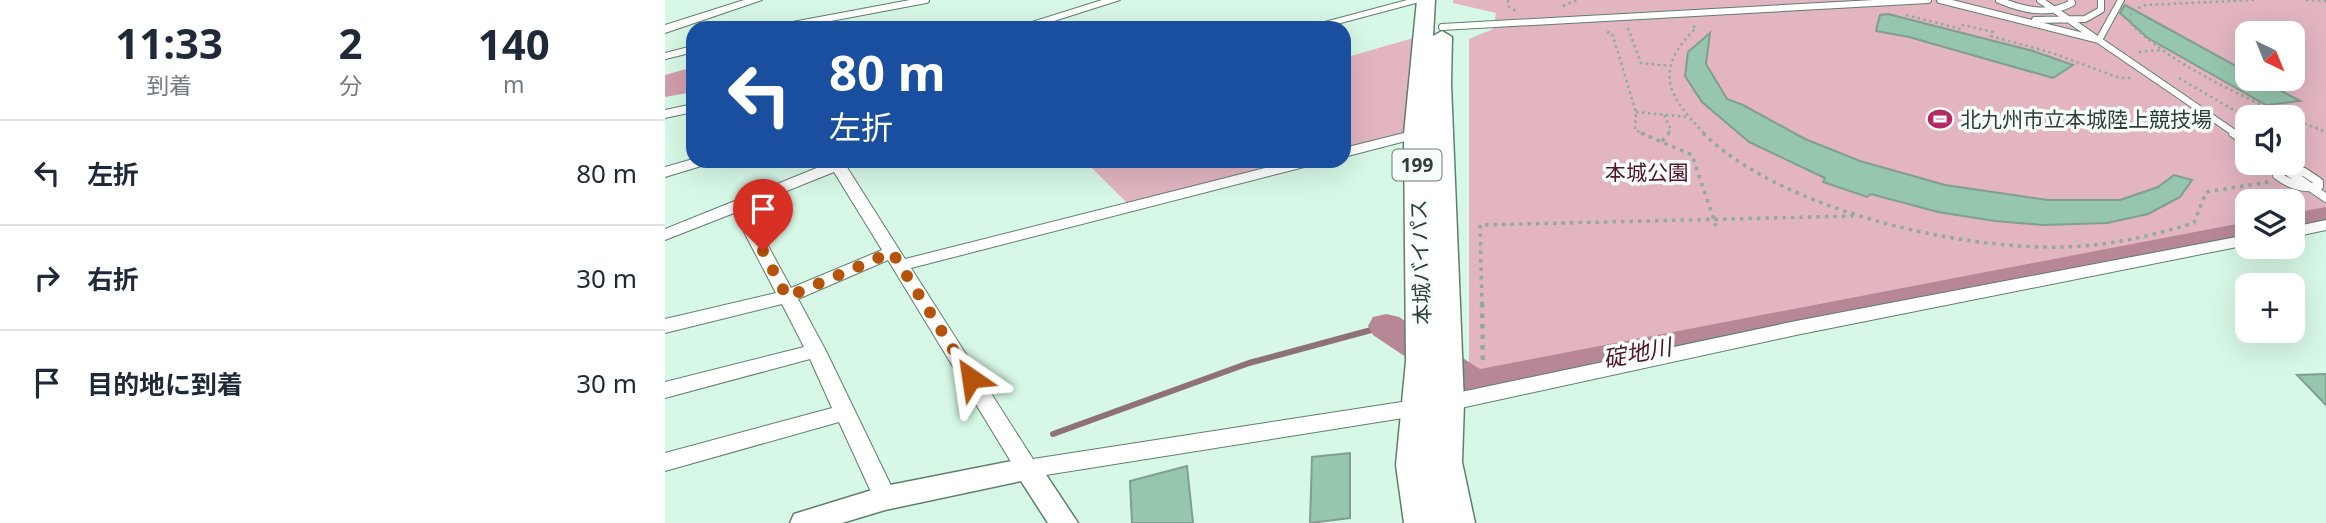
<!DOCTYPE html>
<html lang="ja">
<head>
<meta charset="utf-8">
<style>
	:root { --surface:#fff; --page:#f2f2f3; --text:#1f2937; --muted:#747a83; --line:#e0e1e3 }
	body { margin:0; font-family:"Noto Sans","Noto Sans JP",sans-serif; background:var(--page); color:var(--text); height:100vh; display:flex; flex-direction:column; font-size:26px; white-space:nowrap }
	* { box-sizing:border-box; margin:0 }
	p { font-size:23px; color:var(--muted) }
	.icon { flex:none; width:38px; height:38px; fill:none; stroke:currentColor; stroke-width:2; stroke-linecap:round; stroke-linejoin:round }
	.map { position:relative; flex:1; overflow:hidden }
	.details { display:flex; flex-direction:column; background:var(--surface); width:665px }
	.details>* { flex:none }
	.banner { position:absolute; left:21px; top:21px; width:665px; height:147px; border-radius:21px; box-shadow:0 7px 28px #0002; background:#1a4fa0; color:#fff; overflow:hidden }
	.needle { width:46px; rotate:137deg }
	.controls { position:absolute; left:1570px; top:21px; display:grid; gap:14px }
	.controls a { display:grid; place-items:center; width:70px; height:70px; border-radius:14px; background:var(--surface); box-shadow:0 7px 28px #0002; font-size:35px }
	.pin { position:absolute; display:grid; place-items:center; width:60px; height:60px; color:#fff; margin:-72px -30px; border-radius:50% 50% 50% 0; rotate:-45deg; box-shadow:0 0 7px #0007 }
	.pin .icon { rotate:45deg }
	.me { position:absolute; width:77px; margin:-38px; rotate:328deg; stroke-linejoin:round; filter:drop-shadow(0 0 5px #0008) }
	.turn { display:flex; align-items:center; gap:24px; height:147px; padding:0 28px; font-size:32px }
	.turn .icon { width:91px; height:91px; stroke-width:2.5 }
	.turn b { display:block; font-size:49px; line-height:60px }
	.eta { display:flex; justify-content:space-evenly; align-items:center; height:119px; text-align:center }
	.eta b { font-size:42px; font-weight:700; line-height:49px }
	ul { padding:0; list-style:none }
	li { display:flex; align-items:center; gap:21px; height:105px; padding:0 28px; border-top:2px solid var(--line) }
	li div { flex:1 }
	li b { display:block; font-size:26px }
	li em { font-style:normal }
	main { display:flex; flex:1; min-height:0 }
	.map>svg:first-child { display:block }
	.green { fill:#e2b5c1; fill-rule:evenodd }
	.forest { fill:#d09eac }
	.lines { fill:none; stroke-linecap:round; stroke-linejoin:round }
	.stream { stroke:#8f7179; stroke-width:6 }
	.river { fill:#b78795; fill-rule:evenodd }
	.building { fill:#96c6ad; stroke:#809f8e; stroke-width:2 }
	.service-far1-casing { stroke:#607e6e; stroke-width:8 }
	.service-casing { stroke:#607e6e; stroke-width:10 }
	.minor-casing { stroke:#607e6e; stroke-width:2 }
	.tertiary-casing { stroke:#607e6e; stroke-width:3 }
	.trunk-casing { stroke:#607e6e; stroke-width:3 }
	.path-far2 { stroke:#91aa9d; stroke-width:2.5; stroke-dasharray:2.5 3.5; stroke-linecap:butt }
	.path-far1 { stroke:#91aa9d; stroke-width:3.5; stroke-dasharray:3.5 5; stroke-linecap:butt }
	.path { stroke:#91aa9d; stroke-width:4.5; stroke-dasharray:4.5 6; stroke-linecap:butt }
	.service-far1 { stroke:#fff; stroke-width:6 }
	.service { stroke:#fff; stroke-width:8 }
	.minor { fill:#fff; fill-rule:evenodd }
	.tertiary { fill:#fff; fill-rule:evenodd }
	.trunk { fill:#fff; fill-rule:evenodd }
	.route { stroke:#b45309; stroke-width:12; stroke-dasharray:0 21.6 }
	.labels { text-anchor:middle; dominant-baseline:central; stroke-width:7; stroke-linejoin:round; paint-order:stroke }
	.shield { fill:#f7fefa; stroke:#6c7872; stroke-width:2 }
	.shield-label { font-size:19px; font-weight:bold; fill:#313e37 }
	.poi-label { font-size:21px; fill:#313e37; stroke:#f7fefa; text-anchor:start }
	.park-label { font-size:21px; fill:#51162d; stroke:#f7fefa }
	.street-label { font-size:21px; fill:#313e37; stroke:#f7fefa }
	.water-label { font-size:23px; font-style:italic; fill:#50152c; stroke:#f7fefa }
</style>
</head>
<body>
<main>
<section class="details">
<div class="eta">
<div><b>11:33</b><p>到着</p></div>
<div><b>2</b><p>分</p></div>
<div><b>140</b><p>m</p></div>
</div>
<ul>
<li><svg class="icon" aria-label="left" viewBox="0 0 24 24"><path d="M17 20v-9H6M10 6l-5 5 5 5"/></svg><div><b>左折</b></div><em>80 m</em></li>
<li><svg class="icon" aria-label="right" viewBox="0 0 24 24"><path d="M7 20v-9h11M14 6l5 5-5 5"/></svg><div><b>右折</b></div><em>30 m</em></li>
<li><svg class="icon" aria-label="arrive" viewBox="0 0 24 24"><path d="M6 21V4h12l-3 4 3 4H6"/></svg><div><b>目的地に到着</b></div><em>30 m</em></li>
</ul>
</section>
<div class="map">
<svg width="1661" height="523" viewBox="0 0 1661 523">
	<rect width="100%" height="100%" fill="#d7f8e6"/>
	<!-- green -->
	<path class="green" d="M788 0H1661V213L1628 220V201H1582V229L818 378 804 374V39L828 29 831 13 788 3ZM1582 33H1628V79H1582ZM1582 117H1628V163H1582Z
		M748 38 739 136 679 152V58Z
		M420 161H647L469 210Z"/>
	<!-- forest -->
	<path class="forest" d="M28 67V92L0 97V75Z"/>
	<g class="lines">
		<!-- stream -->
		<path class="stream" d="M388 434 584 363 721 326"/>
		<!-- river -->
		<path class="river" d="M1661 207V225L1628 231V213Z
			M1582 222V242L1053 347 810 398 796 394 708 335 703 326 708 317 721 314 734 317 815 369Z"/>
	</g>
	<!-- building -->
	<path class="building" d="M1460 5 1582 72V79H1594L1635 101 1601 105 1483 38 1455 13Z
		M1223 14 1368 51 1408 65 1388 78 1244 37 1211 31 1215 15Z
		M1045 33 1041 64 1062 99 1078 105 1140 139 1195 161 1280 185 1383 200H1455L1493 187 1509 175 1527 180 1515 197 1483 214 1442 223 1378 225 1330 221 1273 212 1206 194 1202 197 1158 182 1160 178 1084 142 1037 102 1020 76 1023 52Z
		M1661 374V405L1632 375Z
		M685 453V518L645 523 647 457Z
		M522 466 528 523H467L465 481Z"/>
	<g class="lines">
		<!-- service-far1 casing -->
		<g class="service-far1-casing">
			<path id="service-far1" d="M1275 0 1434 40 1456 0
				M1334 0C1358 10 1383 16 1407 3L1406 0
				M1375 0 1571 134
				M1370 20 1420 19 1436 10V0
				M777 27 1263 0
				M112 28 261 0
				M0 56 28 49"/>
		</g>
		<!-- service casing -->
		<g class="service-casing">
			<path id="service" d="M1568 133 1582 142
				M1611 163 1661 198
				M1619 169 1639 172 1654 182V186C1638 190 1625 185 1612 175L1613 171Z"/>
		</g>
		<!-- minor casing -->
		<g class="minor-casing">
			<path id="minor" d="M79 0H97L0 33V25Z
				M437 0H455L367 28H348Z
				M742 0H762L657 28H637Z
				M28 104V112L0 118V110Z
				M751 130 758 134 756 137 679 157V148Z
				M28 159 46 161 43 164 0 177V167Z
				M162 161H178L240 259 628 161H654L651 164 246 268 368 459 782 395 1131 321 1582 235V245L1131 335 782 411 362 478 354 475 223 260 133 299 161 351 232 498 228 505 220 508 212 505 174 422 0 471V453L167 408 145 359 0 398V382L139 347 117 304 0 333V319L111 293 69 213 0 240V229L164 163ZM169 172 217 250 126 288 82 207Z
				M1661 220V230L1628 237V227Z"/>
		</g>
		<!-- tertiary casing -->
		<g class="tertiary-casing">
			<path id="tertiary" d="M362 458 372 461 413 523H383L356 481 220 510 177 523H125L129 514 220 486Z"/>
		</g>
		<!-- trunk casing -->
		<g class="trunk-casing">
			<path id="trunk" d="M752 0H770L768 36 777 31 787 37 786 84 799 403 797 462 810 523H739L731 465 741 361 739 134Z"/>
		</g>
		<!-- path-far2 -->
		<path class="path-far2" d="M843 0 844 7 851 11
			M1589 0 1481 5 1467 10 1464 22C1507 65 1568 91 1622 117
			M1641 0 1661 1
			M898 6 912 0
			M1241 15 1296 29 1298 25 1328 32 1326 36 1384 52 1455 78H1466
			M1028 26 1031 28C988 70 1002 95 1040 134
			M963 28 976 63 1005 66
			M942 32 947 33 971 112 970 130 980 134
			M1474 52 1498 50
			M1514 78 1572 112 1601 108
			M971 112 1023 117
			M999 115 1006 130 1002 134
			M1628 119 1661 132"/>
		<!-- path-far1 -->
		<path class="path-far1" d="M976 133 1027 155 1051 226
			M1038 133C1115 209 1292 250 1398 247 1443 246 1486 236 1529 223L1541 192 1603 182
			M997 141 1004 133
			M817 305 815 225 1188 216"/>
		<!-- path -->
		<path class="path" d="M817 303 818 364"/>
		<!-- service-far1 -->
		<use href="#service-far1" class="service-far1"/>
		<!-- service -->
		<use href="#service" class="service"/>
		<!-- minor -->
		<use href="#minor" class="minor"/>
		<!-- tertiary -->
		<use href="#tertiary" class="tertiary"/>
		<!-- trunk -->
		<use href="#trunk" class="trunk"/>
	</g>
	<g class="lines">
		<!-- route -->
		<path class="route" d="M98 251 122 297 227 252 306 378"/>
	</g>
	<!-- icons -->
	<defs>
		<g id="stadium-bare" transform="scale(1.89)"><path d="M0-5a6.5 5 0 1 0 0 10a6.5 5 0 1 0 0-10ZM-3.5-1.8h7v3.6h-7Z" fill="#b42964" stroke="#f7fefa" stroke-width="2.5" paint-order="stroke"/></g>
	</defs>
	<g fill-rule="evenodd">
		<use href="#stadium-bare" x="1275" y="119"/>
	</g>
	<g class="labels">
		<!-- shield labels -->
		<rect class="shield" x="727.5" y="149.5" width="49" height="31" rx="5"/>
		<g class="shield-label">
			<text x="752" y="165">199</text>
		</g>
		<!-- poi labels -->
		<g class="poi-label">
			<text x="1295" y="119">北九州市立本城陸上競技場</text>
		</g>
		<!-- park labels -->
		<g class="park-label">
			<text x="982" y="172">本城公園</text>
		</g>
		<!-- street labels -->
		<g class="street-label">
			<text transform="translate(755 262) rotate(-92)">本城バイパス</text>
		</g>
		<!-- water labels -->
		<g class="water-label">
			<text transform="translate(972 352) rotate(-11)">碇地川</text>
		</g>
	</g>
</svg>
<div class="controls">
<a><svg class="needle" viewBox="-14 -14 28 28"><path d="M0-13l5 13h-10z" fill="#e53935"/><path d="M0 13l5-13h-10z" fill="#747a83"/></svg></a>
<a><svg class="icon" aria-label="sound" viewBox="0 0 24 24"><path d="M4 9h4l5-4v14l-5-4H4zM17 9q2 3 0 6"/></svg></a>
<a><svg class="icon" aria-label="layers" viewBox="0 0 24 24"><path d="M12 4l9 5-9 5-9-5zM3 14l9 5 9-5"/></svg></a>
<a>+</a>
</div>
<div class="pin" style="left:98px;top:251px;background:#d93025"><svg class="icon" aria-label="arrive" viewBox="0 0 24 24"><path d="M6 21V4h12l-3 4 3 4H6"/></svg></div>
<svg class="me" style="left:306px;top:378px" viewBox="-20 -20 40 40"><path d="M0-17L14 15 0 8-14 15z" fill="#b45309" stroke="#fff" stroke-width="4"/></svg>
<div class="banner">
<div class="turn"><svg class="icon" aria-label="left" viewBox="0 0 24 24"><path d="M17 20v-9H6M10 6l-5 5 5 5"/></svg><div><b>80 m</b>左折</div></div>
</div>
</div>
</main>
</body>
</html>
